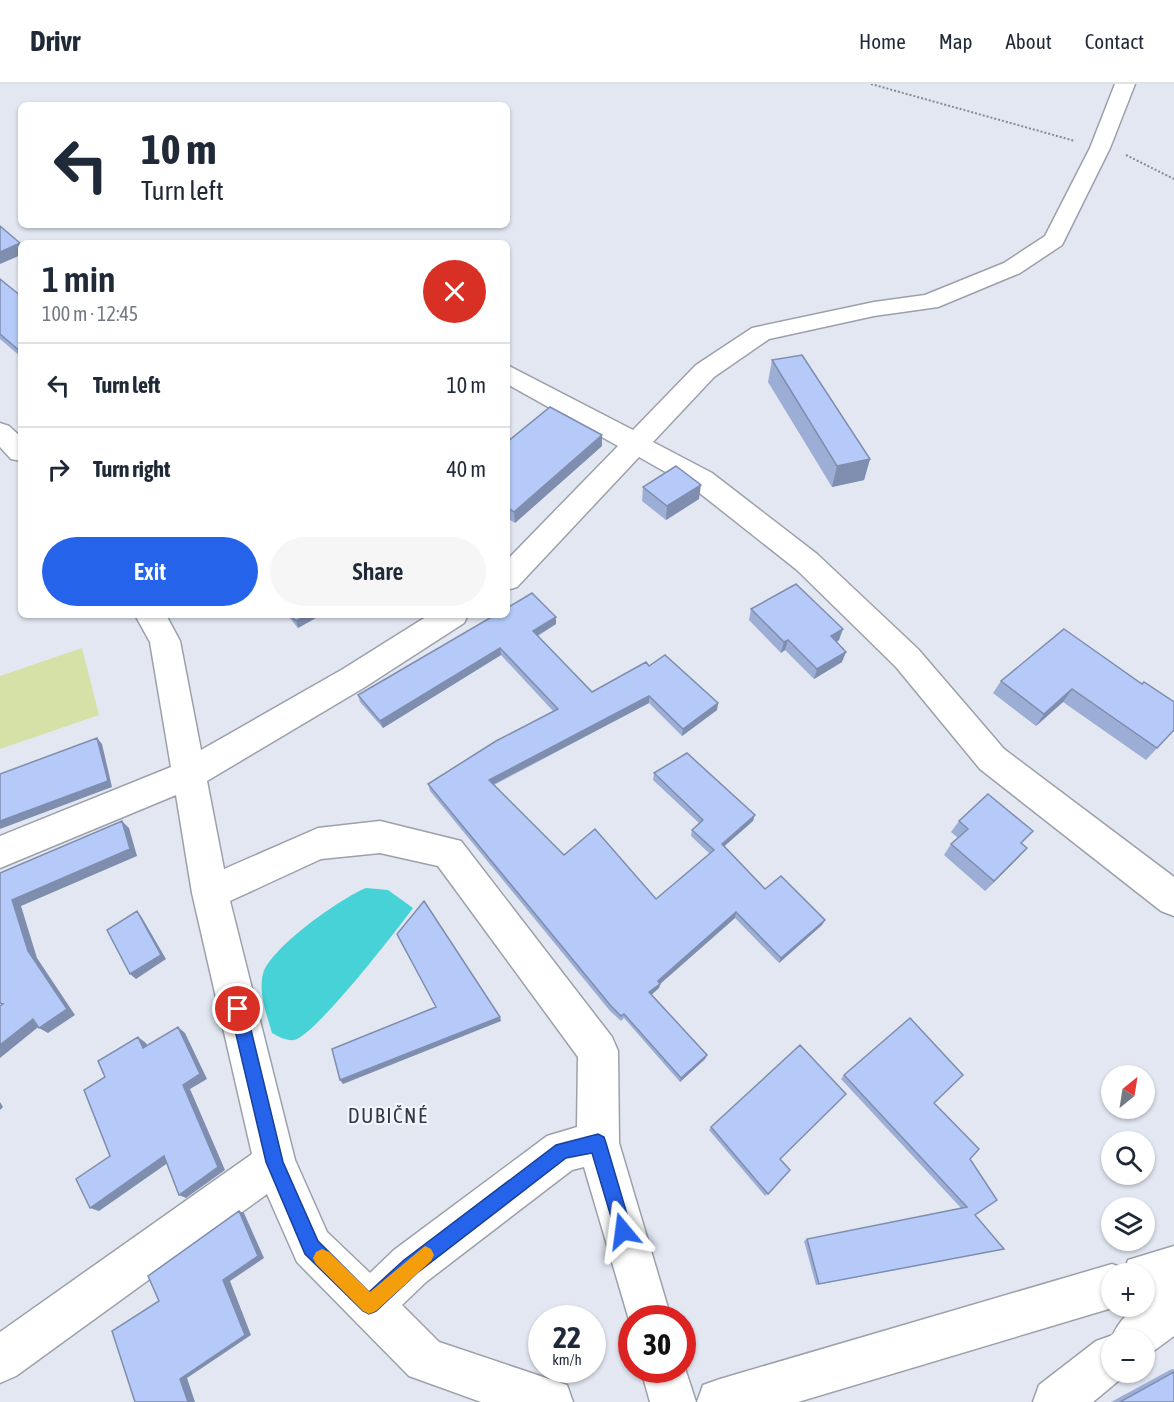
<!DOCTYPE html>
<html lang="en">
<head>
<meta charset="utf-8">
<style>
	:root { --surface:#fff; --page:#f6f6f7; --text:#1f2937; --muted:#747a83; --line:#e0e1e3; --accent:#2563eb }
	body { margin:0; font-family:"Asap Condensed",sans-serif; background:var(--page); color:var(--text); height:100vh; display:flex; flex-direction:column; font-size:22px; white-space:nowrap }
	* { box-sizing:border-box; margin:0 }
	p { font-size:20px; color:var(--muted) }
	.icon { flex:none; width:33px; height:33px; fill:none; stroke:currentColor; stroke-width:2; stroke-linecap:round; stroke-linejoin:round }
	.map { position:relative; flex:1; overflow:hidden }
	.sheet { position:absolute; left:18px; top:156px; width:492px; height:378px; display:flex; flex-direction:column; background:var(--surface); border-radius:9px; box-shadow:0 2px 4px #0004 }
	.sheet>* { flex:none }
	.hud { position:absolute; left:18px; top:18px; width:492px; height:126px; border-radius:9px; box-shadow:0 2px 4px #0004; background:#fff; color:var(--text); overflow:hidden }
	.needle { width:39px; rotate:30deg }
	.fabs { position:absolute; left:1101px; top:981px; display:grid; gap:12px }
	.fabs a { display:grid; place-items:center; width:54px; height:54px; border-radius:50%; background:var(--surface); box-shadow:0 2px 4px #0004; font-size:30px }
	.speed { position:absolute; left:528px; top:1221px; display:flex; gap:12px; font-size:30px; font-weight:700; text-align:center }
	.speed>* { display:grid; place-content:center; width:78px; height:78px; border-radius:50%; background:var(--surface); box-shadow:0 2px 4px #0004; line-height:1 }
	.speed small { font-size:15px; font-weight:400 }
	.speed .limit { border:9px solid #d22; background:#fff; color:#111 }
	.pin { position:absolute; display:grid; place-items:center; width:51px; height:51px; color:#fff; margin:-26px; border:3px solid #fff; border-radius:50%; box-shadow:0 2px 6px #0007 }
	.me { position:absolute; width:66px; margin:-33px; rotate:344deg; stroke-linejoin:round; filter:drop-shadow(0 0 4px #0008) }
	.turn { display:flex; align-items:center; gap:21px; height:126px; padding:0 24px; font-size:27px }
	.turn .icon { width:78px; height:78px; stroke-width:2.5 }
	.turn b { display:block; font-size:42px; line-height:51px }
	.round { display:grid; place-items:center; flex:none; width:63px; height:63px; border-radius:32px; background:var(--page) }
	.headline { display:flex; align-items:center; justify-content:space-between; height:102px; padding:0 24px }
	h1 { font-size:36px; font-weight:600; line-height:45px }
	.primary-button { display:flex; gap:12px; margin-top:auto; padding:12px 24px }
	.primary-button a { flex:1; height:69px; border-radius:36px; background:var(--accent); color:#fff; font-size:24px; font-weight:600; line-height:69px; text-align:center }
	.primary-button a+a { background:var(--page); color:var(--text) }
	ul { padding:0; list-style:none }
	li { display:flex; align-items:center; gap:18px; height:84px; padding:0 24px; border-top:2px solid var(--line) }
	li div { flex:1 }
	li b { display:block; font-size:22px }
	li em { font-style:normal }
	header { display:flex; align-items:center; gap:36px; box-sizing:border-box; height:84px; padding:0 30px; background:var(--surface); border-bottom:2px solid var(--line) }
	header strong { font-size:28px }
	nav { display:flex; gap:33px; margin-inline-start:auto; font-size:21px }
	.map>svg:first-child { display:block }
	.green { fill:#d6e1a8 }
	.water { fill:#46d2d7 }
	.lines { fill:none; stroke-linecap:round; stroke-linejoin:round }
	.minor-casing { stroke:#9ca0aa; stroke-width:3 }
	.path { stroke:#868a91; stroke-width:2; stroke-dasharray:2 2; stroke-linecap:butt }
	.minor { fill:#fff; fill-rule:evenodd }
	.wall { fill:#9caed6 }
	.shaded-wall { fill:#7f8dae }
	.building { fill:#b5caf9; stroke:#7f8dae; stroke-width:1.5 }
	.route { fill:#2563eb; stroke:#184099; stroke-width:1.5 }
	.slow { fill:#f59e0b }
	.labels { text-anchor:middle; dominant-baseline:central; stroke-width:4.5; stroke-linejoin:round; paint-order:stroke }
	.near-quarter-label { font-size:21px; letter-spacing:1.5px; fill:#343740; stroke:#f1f5fd }
</style>
</head>
<body>
<header>
<strong>Drivr</strong>
<nav><a>Home</a><a>Map</a><a>About</a><a>Contact</a></nav>
</header>
<div class="map">
<svg width="1174" height="1318" viewBox="0 0 1174 1318">
	<rect width="100%" height="100%" fill="#e2e7f2"/>
	<!-- green -->
	<path class="green" d="M82 564 99 631 0 665V592Z"/>
	<!-- water -->
	<path class="water" d="M366 804 388 806 413 824C397 846 315 952 294 956 287 957 279 953 272 949 267 931 258 910 263 890 270 864 341 814 366 804Z"/>
	<g class="lines">
		<!-- minor casing -->
		<g class="minor-casing">
			<path id="minor" d="M1115 0H1135L1110 64 1062 161 1020 189 938 223 874 232 769 255 714 293 653 358 712 389 817 470 918 565 1004 665 1174 793V832L1161 827 980 685 896 583 797 486 692 403 639 373 517 503 507 506V476L618 362 507 300V281L633 346 696 281 752 244 874 218 925 211 1004 179 1045 152 1090 64Z
				M0 339 9 342 21 353V377L11 375 0 363Z
				M135 531H166L180 557 201 666 343 585 429 531H468L464 539 365 603 207 697 224 785 318 744 380 737 461 757 612 953 618 967 619 1059 671 1234H632V1246L584 1083 572 1086 426 1198 402 1221 439 1258 567 1301 573 1318H481L409 1292 297 1178 267 1110 16 1292 0 1299V1248L252 1070 192 809 176 711 0 784V752L171 683 150 558ZM380 769 438 782 578 973 577 1043 547 1052 394 1166 370 1189 327 1148 295 1076 230 817 321 775Z
				M1174 1162V1252L1144 1274V1256H1112V1288H1129L1093 1318H1033L1039 1301 1096 1257 1113 1251C1118 1239 1131 1223 1144 1222V1218L1152 1212 1144 1214V1190H1112V1222H1116L1112 1224 798 1318H697L703 1301 720 1295 1112 1180 1125 1185 1128 1176Z
				M682 1275 696 1318H650L641 1286H682Z"/>
		</g>
		<!-- path -->
		<path class="path" d="M871 0 1075 57
			M1126 71 1174 95"/>
		<!-- minor -->
		<use href="#minor" class="minor"/>
	</g>
	<!-- wall -->
	<path class="wall" d="M0 195 21 212V273L0 255Z
		M772 276 870 375 864 396 832 403 768 298Z
		M602 351V362L515 439 507 434V358Z
		M643 403 699 415 666 436 642 417Z
		M751 525 839 556 837 558 842 578 814 595 785 566 781 569 749 536Z
		M287 531H321L298 544Z
		M556 533V540L538 552 592 608 649 582 718 619 717 626 682 652 649 619 494 701 564 771 656 815 710 770 691 752 692 746 699 739 653 696 654 689 753 737 724 762 765 805 825 836 822 841 779 879 735 834 660 900 659 904 651 911 707 971 705 975 680 998 624 934 621 937 610 927 430 707 428 700 553 627 501 571 383 644 360 618 358 611Z
		M1064 545 1174 646 1146 676 1063 618 1036 642 993 609 1001 597Z
		M959 737 1022 760 1027 764 1018 774 985 807 944 771 951 760 958 754 951 748Z
		M844 991 934 1019 970 1075 975 1131 998 1166 816 1201 804 1157 807 1155 961 1124 841 995Z
		M711 1043 790 1086 765 1112 709 1046Z
		M1174 1285V1318H1111L1170 1286Z"/>
	<!-- shaded-wall -->
	<path class="shaded-wall" d="M20 159 21 162V171L0 180V168Z
		M602 351V362L515 439 514 428Z
		M870 375 864 396 832 403 837 382Z
		M701 401 699 415 666 436 667 422Z
		M307 531H321L298 544 296 537Z
		M556 533V540L533 554V547Z
		M843 545 839 556 827 563 831 552Z
		M788 556 785 566 781 569 784 558Z
		M500 564 501 571 383 644 380 637Z
		M846 568 842 578 814 595 817 585Z
		M1072 605 1063 618 1036 642 1044 630Z
		M649 612V619L490 702 489 696Z
		M718 619 717 626 682 652 683 645Z
		M97 654 102 660 112 703 0 745V737Z
		M755 731 753 737 720 766 722 760Z
		M122 737 129 744 137 772 21 822 37 874 75 931 48 949 39 944 12 816Z
		M1027 764 1018 774 985 807 994 797Z
		M137 827 141 832 166 875 136 895 130 890Z
		M736 828 735 834 660 900 659 904 649 913V908L658 897Z
		M825 836 822 841 779 879 781 874Z
		M500 933 501 937 343 1000 340 996Z
		M33 935 42 940 0 974V961Z
		M178 943 185 949 207 995 190 1005 225 1086 186 1114 179 1111 183 1001Z
		M138 953 146 959 151 969 143 964Z
		M707 971 705 975 680 998 681 994Z
		M0 1018 3 1023 0 1026Z
		M164 1072 172 1076 99 1127 90 1124Z
		M239 1127 244 1129 264 1174 230 1197 251 1251 187 1294 195 1318H188L180 1295Z"/>
	<!-- building -->
	<path class="building" d="M0 142 20 159 0 168Z
		M0 195 21 212V268L0 250Z
		M802 271 870 375 837 382 772 276Z
		M550 323 602 351 514 428 507 423V358Z
		M676 382 701 401 667 422 643 403Z
		M796 500 843 545 831 552 846 568 817 585 788 556 784 558 751 525Z
		M532 509 556 533 533 547 592 608 646 578 649 582 665 571 718 619 683 645 649 612 489 696 564 771 595 745 656 815 714 766 692 746 703 736 654 689 687 669 755 731 722 760 765 805 781 792 825 836 781 874 736 828 658 897 660 900 649 908 707 971 681 994 624 930 621 932 611 922 428 700 496 657 558 625 500 564 380 637 358 611 495 531H507V524Z
		M290 531H307L296 537Z
		M1064 545 1142 600 1144 598 1174 618V646L1157 664 1072 605 1044 630 1001 597Z
		M97 654 108 697 0 737V690Z
		M988 710 1033 747 1021 759 1027 764 994 797 951 760 968 745 959 737Z
		M122 737 130 765 12 816 28 867 67 925 39 944 33 935 0 961V922L3 920 0 919V789Z
		M424 817 500 933 340 996 332 965 436 923 397 850Z
		M137 827 161 871 130 890 107 846Z
		M910 934 963 991 934 1019 979 1065 970 1075 997 1116 975 1131 1004 1165 819 1200 807 1155 967 1123 844 991Z
		M178 943 200 990 183 1001 218 1083 179 1111 164 1072 90 1124 76 1095 110 1072 84 1006 105 993 98 977 138 953 143 964Z
		M800 961 846 1010 780 1075 790 1086 768 1110 711 1043Z
		M239 1127 258 1172 223 1196 245 1251 180 1295 188 1318H135L112 1247 159 1217 148 1192Z
		M1174 1288V1318H1120Z"/>
	<!-- route -->
	<path class="route" d="M238 917 243 920 246 925 283 1078 318 1157 369 1208 404 1176 556 1061 598 1050 604 1053 606 1059 632 1147 630 1153 623 1156 617 1153 592 1069 566 1074 417 1189 376 1227 369 1230 363 1227 305 1170 266 1078 230 925 232 920Z"/>
	<!-- slow -->
	<path class="slow" d="M425 1162 431 1165 434 1171 431 1177 376 1227 369 1230 363 1227 316 1180 313 1174 316 1168 322 1165 329 1168 370 1208Z"/>
	<g class="labels">
		<!-- near-quarter labels -->
		<g class="near-quarter-label">
			<text x="388" y="1031">DUBIČNÉ</text>
		</g>
	</g>
</svg>
<div class="fabs">
<a><svg class="needle" viewBox="-14 -14 28 28"><path d="M0-13l5 13h-10z" fill="#e53935"/><path d="M0 13l5-13h-10z" fill="#747a83"/></svg></a>
<a><svg class="icon" aria-label="search" viewBox="0 0 24 24"><circle cx="10" cy="10" r="6"/><path d="M15 15l6 6"/></svg></a>
<a><svg class="icon" aria-label="layers" viewBox="0 0 24 24"><path d="M12 4l9 5-9 5-9-5zM3 14l9 5 9-5"/></svg></a>
<a>+</a>
<a>−</a>
</div>
<div class="speed"><div>22<small>km/h</small></div><div class="limit">30</div></div>
<div class="pin" style="left:238px;top:925px;background:#d93025"><svg class="icon" aria-label="arrive" viewBox="0 0 24 24"><path d="M6 21V4h12l-3 4 3 4H6"/></svg></div>
<svg class="me" style="left:623px;top:1147px" viewBox="-20 -20 40 40"><path d="M0-17L14 15 0 8-14 15z" fill="#2563eb" stroke="#fff" stroke-width="4"/></svg>
<div class="hud">
<div class="turn"><svg class="icon" aria-label="left" viewBox="0 0 24 24"><path d="M17 20v-9H6M10 6l-5 5 5 5"/></svg><div><b>10 m</b>Turn left</div></div>
</div>
<section class="sheet">
<div class="headline"><div><h1>1 min</h1><p>100 m · 12:45</p></div><a class="round" style="background:#d93025;color:#fff"><svg class="icon" aria-label="close" viewBox="0 0 24 24"><path d="M6 6l12 12M18 6L6 18"/></svg></a></div>
<ul>
<li><svg class="icon" aria-label="left" viewBox="0 0 24 24"><path d="M17 20v-9H6M10 6l-5 5 5 5"/></svg><div><b>Turn left</b></div><em>10 m</em></li>
<li><svg class="icon" aria-label="right" viewBox="0 0 24 24"><path d="M7 20v-9h11M14 6l5 5-5 5"/></svg><div><b>Turn right</b></div><em>40 m</em></li>
</ul>
<div class="primary-button"><a>Exit</a><a>Share</a></div>
</section>
</div>
</body>
</html>
